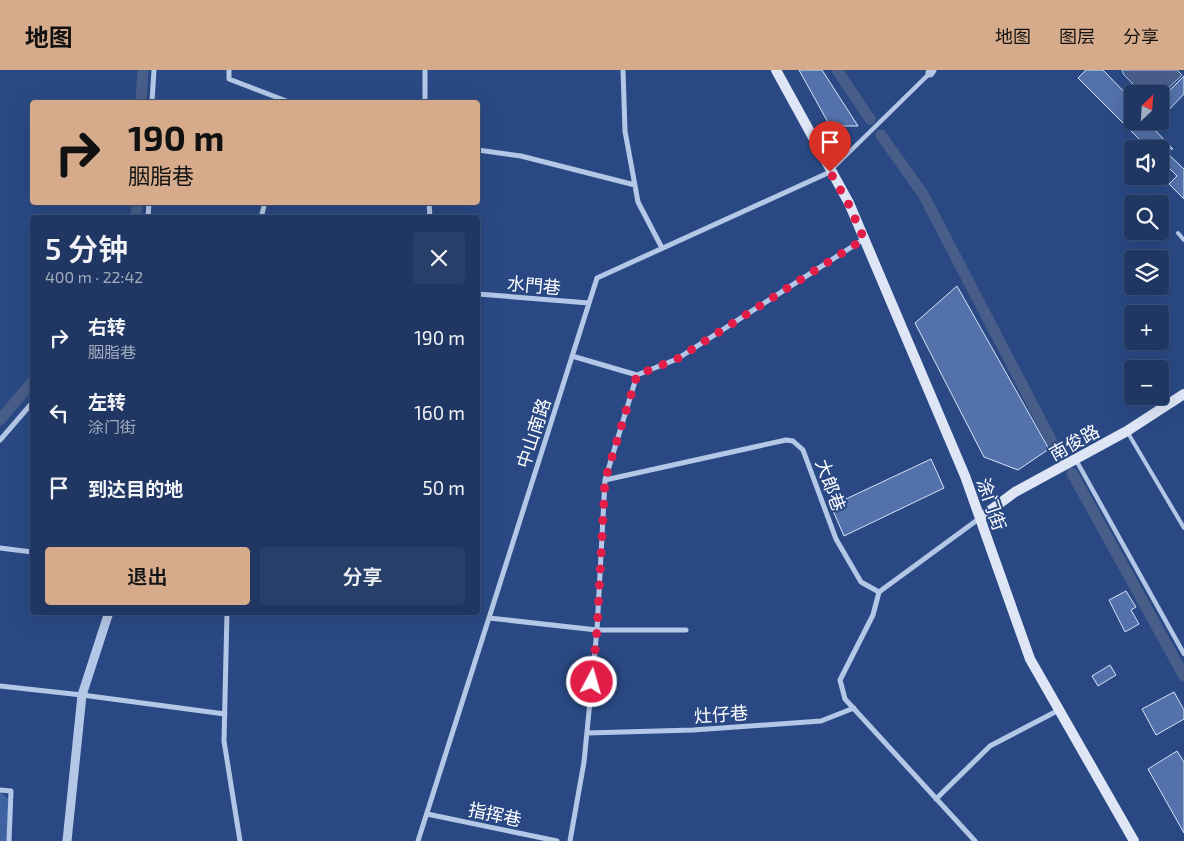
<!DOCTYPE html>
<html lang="zh">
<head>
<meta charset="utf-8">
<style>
	:root { --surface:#203763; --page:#283f69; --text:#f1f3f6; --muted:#a2acbe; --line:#3d5178; --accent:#d6ab8b }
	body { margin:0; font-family:"Exo 2","Noto Sans SC",sans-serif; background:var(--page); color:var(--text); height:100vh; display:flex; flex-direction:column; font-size:19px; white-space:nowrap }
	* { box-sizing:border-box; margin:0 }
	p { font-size:16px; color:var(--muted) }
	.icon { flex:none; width:28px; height:28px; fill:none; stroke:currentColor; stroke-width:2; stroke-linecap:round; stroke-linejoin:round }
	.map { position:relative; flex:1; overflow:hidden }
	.drawer { position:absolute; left:30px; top:145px; width:450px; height:400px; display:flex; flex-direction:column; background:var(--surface); border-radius:5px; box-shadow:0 5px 20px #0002,0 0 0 1px var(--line) }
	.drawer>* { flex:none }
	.hud { position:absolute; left:30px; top:30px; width:450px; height:105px; border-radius:5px; box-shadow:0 5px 20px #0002,0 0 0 1px var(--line); background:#d6ab8b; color:#111; overflow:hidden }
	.needle { width:32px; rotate:25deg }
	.controls { position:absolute; left:1124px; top:15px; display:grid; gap:10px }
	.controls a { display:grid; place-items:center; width:45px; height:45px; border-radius:5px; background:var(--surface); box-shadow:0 5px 20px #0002,0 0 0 1px var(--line); font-size:25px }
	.pin { position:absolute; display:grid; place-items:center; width:42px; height:42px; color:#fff; margin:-51px -21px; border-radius:50% 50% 50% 0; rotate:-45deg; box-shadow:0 0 5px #0007 }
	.pin .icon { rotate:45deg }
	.me { position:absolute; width:55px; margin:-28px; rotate:6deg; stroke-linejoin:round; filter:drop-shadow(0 0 4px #0008) }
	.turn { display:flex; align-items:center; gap:18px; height:105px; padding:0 15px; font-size:22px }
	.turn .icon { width:65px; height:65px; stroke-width:2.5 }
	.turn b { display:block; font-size:35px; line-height:42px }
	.round { display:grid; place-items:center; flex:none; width:52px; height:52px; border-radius:5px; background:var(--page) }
	.overview { display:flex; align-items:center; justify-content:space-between; height:85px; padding:0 15px }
	h1 { font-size:30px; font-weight:600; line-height:38px }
	.cta { display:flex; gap:10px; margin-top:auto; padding:10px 15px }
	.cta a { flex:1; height:58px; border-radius:5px; background:var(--accent); color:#111; font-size:20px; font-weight:600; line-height:58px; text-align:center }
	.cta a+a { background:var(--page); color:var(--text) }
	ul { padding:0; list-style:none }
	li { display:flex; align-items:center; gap:15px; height:75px; padding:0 15px }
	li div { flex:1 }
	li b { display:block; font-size:19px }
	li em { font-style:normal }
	header { display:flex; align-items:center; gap:30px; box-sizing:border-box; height:70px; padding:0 25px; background:var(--accent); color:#111 }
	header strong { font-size:24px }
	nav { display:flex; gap:28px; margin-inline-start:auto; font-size:18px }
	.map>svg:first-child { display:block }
	.green { fill:#3f62a0 }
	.water { fill:#485e89; stroke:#a9c0e7 }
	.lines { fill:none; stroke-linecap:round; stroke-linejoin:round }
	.canal { stroke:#485e89; stroke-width:11 }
	.building { fill:#5372ab; stroke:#d8e2f6 }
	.service { stroke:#b5c7e7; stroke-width:4 }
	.pedestrian { stroke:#b5c7e7; stroke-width:4.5 }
	.minor { stroke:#b5c7e7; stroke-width:5 }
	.tertiary { stroke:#b5c7e7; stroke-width:9 }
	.secondary { stroke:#dee6f6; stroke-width:10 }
	.route { stroke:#e11d48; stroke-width:9; stroke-dasharray:0 16.2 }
	.labels { text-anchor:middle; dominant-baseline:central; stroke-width:4; stroke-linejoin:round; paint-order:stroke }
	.street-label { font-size:18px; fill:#fff; stroke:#2a4984 }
</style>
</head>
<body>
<header>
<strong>地图</strong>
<nav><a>地图</a><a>图层</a><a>分享</a></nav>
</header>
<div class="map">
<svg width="1184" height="771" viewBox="0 0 1184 771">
	<rect width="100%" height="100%" fill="#2a4984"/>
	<!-- green -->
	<path class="green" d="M0 721 8 729 10 771H0Z"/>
	<!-- water -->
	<path class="water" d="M1122 0H1177L1182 5 1160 26V24H1143L1124 5Z"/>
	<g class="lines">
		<!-- canal -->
		<path class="canal" d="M837 0 870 49
			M141 32 143 0
			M881 65 923 124 1051 370 1061 387
			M135 148 138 132
			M0 350 32 312
			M1072 403 1184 606"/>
	</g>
	<!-- building -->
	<path class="building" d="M799 0H822L858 56H830Z
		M1086 0H1103L1132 30V51H1157L1152 57 1173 79H1168L1165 81 1184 99V129L1169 114 1177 106 1160 89V79H1149L1146 75 1142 79H1129L1139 69 1078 8Z
		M1184 6V24L1160 49V30Z
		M957 216 1049 379 1018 400 984 387 915 253Z
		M931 389 944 418 844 466 831 436Z
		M1126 521 1136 537 1131 540 1139 554 1125 562 1109 530Z
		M1110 595 1116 605 1098 616 1092 606Z
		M1174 622 1184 640V649L1156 665 1142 639Z
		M1177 681 1184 692V763L1148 699Z"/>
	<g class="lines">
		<!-- service -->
		<path class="service" d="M1178 163 1184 170
			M1128 363 1184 458"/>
		<!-- pedestrian -->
		<path class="pedestrian" d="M832 99 930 3
			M1076 390 1184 584"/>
		<!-- minor -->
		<path class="minor" d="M229 0V9L289 32
			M623 0 625 61 638 132 662 178
			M152 32 154 0
			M425 32V0
			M478 80 521 86 635 115
			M429 132 430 148
			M148 148 149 132
			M261 148 265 132
			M478 224 589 233
			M572 286 637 305 677 289 864 169
			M0 370 32 333
			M605 410 786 370 793 371 803 380 836 469 861 512 879 522 980 448
			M0 478 32 482
			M879 522 873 545 840 610 845 629 975 771
			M227 542 224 671 240 771
			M489 548 597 560H686
			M0 616 82 625 225 644
			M587 663 693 660 821 651 854 638
			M0 720 11 721 9 771
			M936 729 990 676 1059 640
			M427 744 557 771
			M418 771 597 208 830 102
			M570 771 584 692 597 560 605 410 637 305"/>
		<!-- tertiary -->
		<path class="tertiary" d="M930 3 932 0
			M67 771 82 625 109 542"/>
		<!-- secondary -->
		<path class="secondary" d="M776 0 849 133 965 406 1030 589 1134 771
			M980 448 1015 422 1127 361 1184 324"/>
	</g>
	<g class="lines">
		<!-- route -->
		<path class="route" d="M592 612 597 560 605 410 637 305 677 289 864 169 848 133 830 102"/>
	</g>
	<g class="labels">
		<!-- street labels -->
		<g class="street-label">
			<text transform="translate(534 215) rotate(5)">水門巷</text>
			<text transform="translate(533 363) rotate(-72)">中山南路</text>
			<text transform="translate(1074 372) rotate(-29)">南俊路</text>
			<text transform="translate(831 415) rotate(70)">大郎巷</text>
			<text transform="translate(992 434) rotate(71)">涂门街</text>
			<text transform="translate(721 644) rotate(-4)">灶仔巷</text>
			<text transform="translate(495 744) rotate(12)">指挥巷</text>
		</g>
	</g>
</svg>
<div class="controls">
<a><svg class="needle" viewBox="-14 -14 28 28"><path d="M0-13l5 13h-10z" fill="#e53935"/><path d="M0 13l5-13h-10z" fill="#a2acbe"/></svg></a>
<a><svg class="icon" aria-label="sound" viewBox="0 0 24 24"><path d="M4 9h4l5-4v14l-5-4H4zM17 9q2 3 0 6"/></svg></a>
<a><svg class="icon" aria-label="search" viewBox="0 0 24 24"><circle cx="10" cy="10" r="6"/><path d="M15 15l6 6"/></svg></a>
<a><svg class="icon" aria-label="layers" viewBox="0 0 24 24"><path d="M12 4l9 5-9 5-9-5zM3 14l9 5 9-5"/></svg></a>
<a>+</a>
<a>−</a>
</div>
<div class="pin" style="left:830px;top:102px;background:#d93025"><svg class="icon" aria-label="arrive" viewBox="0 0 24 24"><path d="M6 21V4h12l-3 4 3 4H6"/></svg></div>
<svg class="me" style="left:592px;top:612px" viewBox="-20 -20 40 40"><circle r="17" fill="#e11d48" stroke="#fff" stroke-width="3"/><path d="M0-11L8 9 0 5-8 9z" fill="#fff"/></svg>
<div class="hud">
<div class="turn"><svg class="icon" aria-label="right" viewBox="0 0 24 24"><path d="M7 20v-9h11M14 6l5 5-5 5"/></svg><div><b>190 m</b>胭脂巷</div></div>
</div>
<section class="drawer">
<div class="overview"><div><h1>5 分钟</h1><p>400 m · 22:42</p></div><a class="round"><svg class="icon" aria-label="close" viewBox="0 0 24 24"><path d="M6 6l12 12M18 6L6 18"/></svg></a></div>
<ul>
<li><svg class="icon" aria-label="right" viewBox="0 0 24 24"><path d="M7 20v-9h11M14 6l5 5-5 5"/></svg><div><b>右转</b><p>胭脂巷</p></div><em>190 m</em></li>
<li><svg class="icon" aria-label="left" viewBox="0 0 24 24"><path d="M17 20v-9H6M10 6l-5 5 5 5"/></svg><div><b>左转</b><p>涂门街</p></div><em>160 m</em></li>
<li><svg class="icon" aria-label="arrive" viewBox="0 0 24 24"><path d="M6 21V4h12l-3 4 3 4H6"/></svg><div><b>到达目的地</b></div><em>50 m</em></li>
</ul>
<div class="cta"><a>退出</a><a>分享</a></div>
</section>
</div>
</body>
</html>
